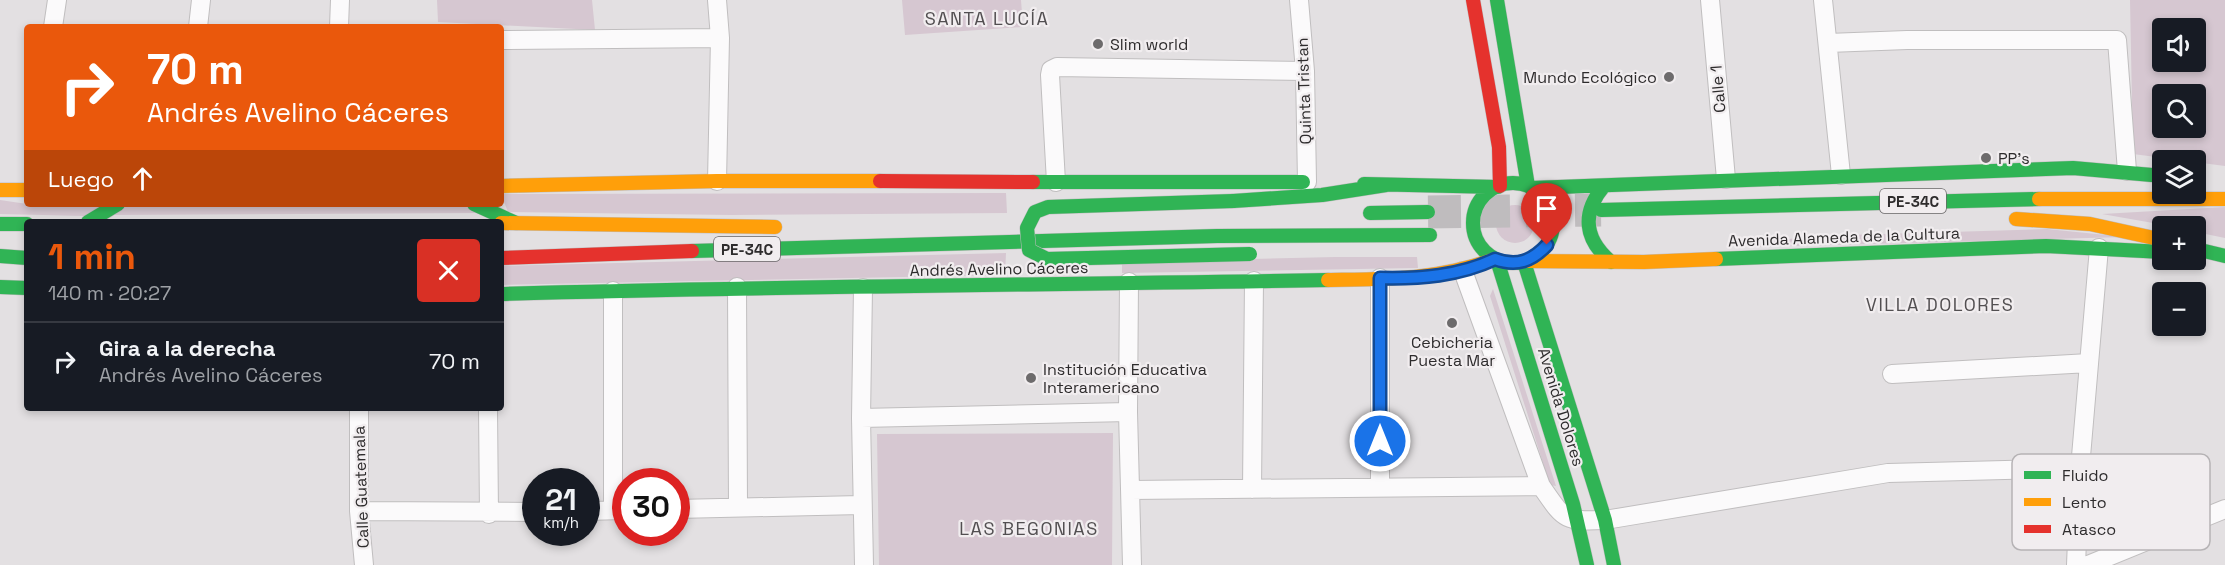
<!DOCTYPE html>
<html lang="es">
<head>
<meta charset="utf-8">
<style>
	:root { --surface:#171b24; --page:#20242c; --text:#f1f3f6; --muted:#9ea1a6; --line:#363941; --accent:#ea580c }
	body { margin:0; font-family:"Space Grotesk",sans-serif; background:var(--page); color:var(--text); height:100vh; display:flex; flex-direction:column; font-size:22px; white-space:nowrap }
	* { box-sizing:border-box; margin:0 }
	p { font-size:20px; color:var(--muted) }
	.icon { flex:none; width:33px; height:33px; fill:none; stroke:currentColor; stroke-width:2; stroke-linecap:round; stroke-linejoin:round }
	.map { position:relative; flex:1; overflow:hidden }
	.sheet { position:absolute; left:24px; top:219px; width:480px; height:192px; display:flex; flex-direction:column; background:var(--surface); border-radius:6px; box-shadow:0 3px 9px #0003 }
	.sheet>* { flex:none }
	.top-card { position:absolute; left:24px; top:24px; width:480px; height:183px; border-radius:6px; box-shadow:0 3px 9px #0003; background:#ea580c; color:#fff; overflow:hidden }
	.buttons { position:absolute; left:2152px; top:18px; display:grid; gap:12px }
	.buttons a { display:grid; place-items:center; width:54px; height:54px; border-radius:6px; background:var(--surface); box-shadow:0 3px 9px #0003; font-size:30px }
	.speed { position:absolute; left:522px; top:468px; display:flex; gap:12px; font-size:30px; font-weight:700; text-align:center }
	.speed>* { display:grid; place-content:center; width:78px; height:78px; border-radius:50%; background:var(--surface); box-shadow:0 3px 9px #0003; line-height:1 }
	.speed small { font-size:15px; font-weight:400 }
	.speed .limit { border:9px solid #d22; background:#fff; color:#111 }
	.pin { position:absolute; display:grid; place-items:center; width:51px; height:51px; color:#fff; margin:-62px -26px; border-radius:50% 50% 50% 0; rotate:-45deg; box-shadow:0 0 6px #0007 }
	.pin .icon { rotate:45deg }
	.me { position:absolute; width:66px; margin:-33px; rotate:0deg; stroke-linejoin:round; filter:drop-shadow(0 0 4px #0008) }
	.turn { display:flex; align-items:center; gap:21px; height:126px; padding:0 24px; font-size:27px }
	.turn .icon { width:78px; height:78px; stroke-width:2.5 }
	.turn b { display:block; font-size:42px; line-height:51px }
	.then { display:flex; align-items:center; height:57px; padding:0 24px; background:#0003; gap:12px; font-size:22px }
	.round { display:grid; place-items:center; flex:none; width:63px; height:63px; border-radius:6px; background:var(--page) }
	.head { display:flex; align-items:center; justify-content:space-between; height:102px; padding:0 24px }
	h1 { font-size:36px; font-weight:700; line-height:45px; color:var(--accent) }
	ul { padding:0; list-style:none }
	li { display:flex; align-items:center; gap:18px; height:78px; padding:0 24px; border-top:2px solid var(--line) }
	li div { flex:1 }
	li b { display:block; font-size:22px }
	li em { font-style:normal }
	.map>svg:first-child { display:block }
	.green { fill:#d6c7d1; fill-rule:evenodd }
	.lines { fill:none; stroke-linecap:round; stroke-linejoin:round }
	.highway-tunnel { stroke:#bfbcbe; stroke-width:33; stroke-dasharray:33 16; stroke-linecap:butt }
	.street-casing { stroke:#c0bebf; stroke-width:20 }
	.fast-casing { stroke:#c0bebf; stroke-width:15 }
	.slow-casing { stroke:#c0bebf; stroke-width:15 }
	.jam-casing { stroke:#c0bebf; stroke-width:15 }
	.street { stroke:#fbfafb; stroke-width:18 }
	.fast { stroke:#30b455; stroke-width:14 }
	.slow { stroke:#ff9f0a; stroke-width:14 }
	.jam { stroke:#e5322d; stroke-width:14 }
	.fast-bridge-casing { stroke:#bfbebf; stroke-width:15; stroke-linecap:butt }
	.fast-bridge { stroke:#30b455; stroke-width:14 }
	.route-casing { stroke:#114b97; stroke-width:15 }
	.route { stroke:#1a73e8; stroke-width:10 }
	.poi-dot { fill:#6d6b6c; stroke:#f1edef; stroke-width:2 }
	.labels { text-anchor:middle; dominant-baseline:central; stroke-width:4.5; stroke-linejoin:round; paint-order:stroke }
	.shield { fill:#f1edef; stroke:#686667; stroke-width:1.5 }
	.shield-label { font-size:15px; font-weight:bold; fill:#2e2c2d }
	.poi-label { font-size:16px; fill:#2e2c2d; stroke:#f1edef; text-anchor:start }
	.street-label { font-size:16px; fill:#2e2c2d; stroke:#f1edef }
	.neighbourhood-label { font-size:18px; letter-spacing:1.5px; fill:#524f51; stroke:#f1edef }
	.key { fill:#f1edef; stroke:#b6b3b5; stroke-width:1.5 }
	.key-label { font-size:16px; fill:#2e2c2d }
</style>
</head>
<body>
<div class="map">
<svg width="2225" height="565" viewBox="0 0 2225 565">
	<rect width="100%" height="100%" fill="#e3e0e2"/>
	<!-- green -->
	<path class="green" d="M437 0H592L595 30 438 22Z
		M902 0H1021L1023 27 905 35Z
		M2130 0H2225V166L2133 154ZM2163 28H2196V62H2163ZM2163 94H2196V128H2163Z
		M1006 193 1007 213 731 215 508 212 501 194Z
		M0 200 27 204H109L87 216 0 214Z
		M128 204H459L481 213 109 215Z
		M1496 224a19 19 0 1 1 38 0a19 19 0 1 1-38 0Z
		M2225 207V238L2196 232V226H2170L2102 214Z
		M2047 229 2126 237 1755 247V243L1815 236Z
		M1006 253 1005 275 501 285V266Z
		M1335 257H1417L1418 268 1122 273V262Z
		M1493 289 1556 486 1550 485 1490 296Z
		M1113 433 1112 565H879L877 434Z"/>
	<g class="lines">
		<!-- highway-tunnel -->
		<path class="highway-tunnel" d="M1428 212 1601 210"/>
		<!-- street casing -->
		<g class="street-casing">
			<path id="street" d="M1299 0 1305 71 1307 182
				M1710 0 1726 179
				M1823 0 1841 175
				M53 27 57 0
				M198 27 201 0
				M339 27 340 0
				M501 40 720 38
				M1828 43 1907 40H2117L2127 171
				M717 181 720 38 717 0
				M1056 182 1050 75 1051 70 1057 67 1305 71
				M1463 271 1541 486C1564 519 1563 522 1605 520L1888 473 2080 468
				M1380 278V487
				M1129 282 1128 412 1132 565
				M737 287 738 508
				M863 288 861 418 864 565
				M1892 374 2089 363
				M359 408V511L364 565
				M488 408 489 514
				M861 418 1128 412
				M1252 489 1254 281
				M1131 490 1541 486
				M676 509 861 505
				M613 510V291
				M359 511 536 512
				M586 511 624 510
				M2076 565 2080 468 2099 248
				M2088 565 2225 509"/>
		</g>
		<!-- fast casing -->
		<g class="fast-casing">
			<path id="fast" d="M1497 0 1528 186
				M1033 182H1303
				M1473 223a40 40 0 1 1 80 0a40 40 0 1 1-80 0Z
				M1364 184 1498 187
				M1604 186C1581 213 1584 239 1611 262
				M1531 188 2073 168 2163 176
				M1233 201 1322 195 1386 185
				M474 204 516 223
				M1601 210 2039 199
				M1370 213 1428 212
				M88 222 118 204
				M0 224H27
				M2196 249 2225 256
				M692 251 1217 236 1430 235
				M0 256 27 258
				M1716 259 2046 246 2163 252
				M1497 260 1573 504 1587 565
				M1524 262 1605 520 1614 565
				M0 287 27 288
				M501 294C777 286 1052 285 1328 280"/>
		</g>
		<!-- slow casing -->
		<g class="slow-casing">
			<path id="slow" d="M501 186 717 181H880
				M0 190H27
				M2039 199H2225
				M2016 219 2090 224 2163 240
				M501 223 775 227
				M1527 261 1644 262 1716 259
				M1328 280C1388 279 1438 280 1495 259"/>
		</g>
		<!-- jam casing -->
		<g class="jam-casing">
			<path id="jam" d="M1473 0 1499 147 1500 186
				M880 181 1033 182
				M501 258 692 251"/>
		</g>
		<!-- street -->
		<use href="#street" class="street"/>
		<!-- fast -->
		<use href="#fast" class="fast"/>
		<!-- slow -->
		<use href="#slow" class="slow"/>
		<!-- jam -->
		<use href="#jam" class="jam"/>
		<!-- fast-bridge casing -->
		<g class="fast-bridge-casing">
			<path id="fast-bridge" d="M1233 201 1048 207 1035 212 1027 228 1029 250 1047 259 1250 254"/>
		</g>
		<!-- fast-bridge -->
		<use href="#fast-bridge" class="fast-bridge"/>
	</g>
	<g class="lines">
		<!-- route casing -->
		<g class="route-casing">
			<path id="route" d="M1380 441V278C1420 279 1459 276 1495 259 1517 267 1532 261 1547 245"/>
		</g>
		<!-- route -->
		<use href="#route" class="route"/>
	</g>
	<!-- markers -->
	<g class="poi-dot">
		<circle cx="1098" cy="44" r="6"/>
		<circle cx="1669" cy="77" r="6"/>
		<circle cx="1986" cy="158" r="6"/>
		<circle cx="1452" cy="323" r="6"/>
		<circle cx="1031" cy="378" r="6"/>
	</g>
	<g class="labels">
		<!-- shield labels -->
		<g class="shield">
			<rect x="1880" y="189" width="66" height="24" rx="4.5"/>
			<rect x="714" y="237" width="66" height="24" rx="4.5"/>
		</g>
		<g class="shield-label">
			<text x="1913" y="201">PE-34C</text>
			<text x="747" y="249">PE-34C</text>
		</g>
		<!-- poi labels -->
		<g class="poi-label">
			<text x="1110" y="44">Slim world</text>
			<text x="1657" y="77" text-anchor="end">Mundo Ecológico</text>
			<text x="1998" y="158">PP's</text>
			<text x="1452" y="342" text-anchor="middle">Cebicheria<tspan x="1452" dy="18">Puesta Mar</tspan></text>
			<text x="1043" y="369">Institución Educativa<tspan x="1043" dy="18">Interamericano</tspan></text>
		</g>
		<!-- street labels -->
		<g class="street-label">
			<text transform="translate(1718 89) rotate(-95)">Calle 1</text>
			<text transform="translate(1304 91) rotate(-92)">Quinta Tristan</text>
			<text transform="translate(1844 237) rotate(-2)">Avenida Alameda de la Cultura</text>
			<text transform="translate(999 269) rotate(-1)">Andrés Avelino Cáceres</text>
			<text transform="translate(1561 407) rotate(73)">Avenida Dolores</text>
			<text transform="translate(361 487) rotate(-92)">Calle Guatemala</text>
		</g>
		<!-- neighbourhood labels -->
		<g class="neighbourhood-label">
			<text x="987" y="18">SANTA LUCÍA</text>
			<text x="1940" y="304">VILLA DOLORES</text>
			<text x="1029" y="528">LAS BEGONIAS</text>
		</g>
	</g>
	<!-- legend -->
	<rect x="2012" y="454" width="198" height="96" rx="9" class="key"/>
	<rect x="2024" y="471" width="27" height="8" fill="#30b455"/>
	<rect x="2024" y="498" width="27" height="8" fill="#ff9f0a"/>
	<rect x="2024" y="525" width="27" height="8" fill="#e5322d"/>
	<g class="key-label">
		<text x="2062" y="481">Fluido</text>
		<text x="2062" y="508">Lento</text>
		<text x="2062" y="535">Atasco</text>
	</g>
</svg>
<div class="buttons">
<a><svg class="icon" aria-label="sound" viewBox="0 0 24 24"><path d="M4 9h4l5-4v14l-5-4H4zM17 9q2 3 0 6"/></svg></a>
<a><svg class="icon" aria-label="search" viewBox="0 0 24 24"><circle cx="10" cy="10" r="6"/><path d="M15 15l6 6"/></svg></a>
<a><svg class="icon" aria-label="layers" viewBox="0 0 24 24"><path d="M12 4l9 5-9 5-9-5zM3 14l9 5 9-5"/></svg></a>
<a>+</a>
<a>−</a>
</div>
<div class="speed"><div>21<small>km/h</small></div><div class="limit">30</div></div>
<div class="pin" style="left:1547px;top:245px;background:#d93025"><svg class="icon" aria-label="arrive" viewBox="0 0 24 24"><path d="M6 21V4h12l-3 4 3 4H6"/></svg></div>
<svg class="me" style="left:1380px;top:441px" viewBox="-20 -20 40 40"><circle r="17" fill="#1a73e8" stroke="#fff" stroke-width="3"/><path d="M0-11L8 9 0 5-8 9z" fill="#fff"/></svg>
<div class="top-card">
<div class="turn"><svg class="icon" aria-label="right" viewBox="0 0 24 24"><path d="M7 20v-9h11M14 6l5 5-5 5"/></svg><div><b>70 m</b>Andrés Avelino Cáceres</div></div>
<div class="then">Luego<svg class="icon" aria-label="ahead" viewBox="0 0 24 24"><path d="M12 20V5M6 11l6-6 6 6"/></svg></div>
</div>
<section class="sheet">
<div class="head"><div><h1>1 min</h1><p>140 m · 20:27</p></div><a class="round" style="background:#d93025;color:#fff"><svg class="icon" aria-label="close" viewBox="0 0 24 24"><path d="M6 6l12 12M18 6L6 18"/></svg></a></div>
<ul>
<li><svg class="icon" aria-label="right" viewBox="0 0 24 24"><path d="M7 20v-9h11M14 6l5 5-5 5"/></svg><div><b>Gira a la derecha</b><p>Andrés Avelino Cáceres</p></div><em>70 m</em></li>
</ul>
</section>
</div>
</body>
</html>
